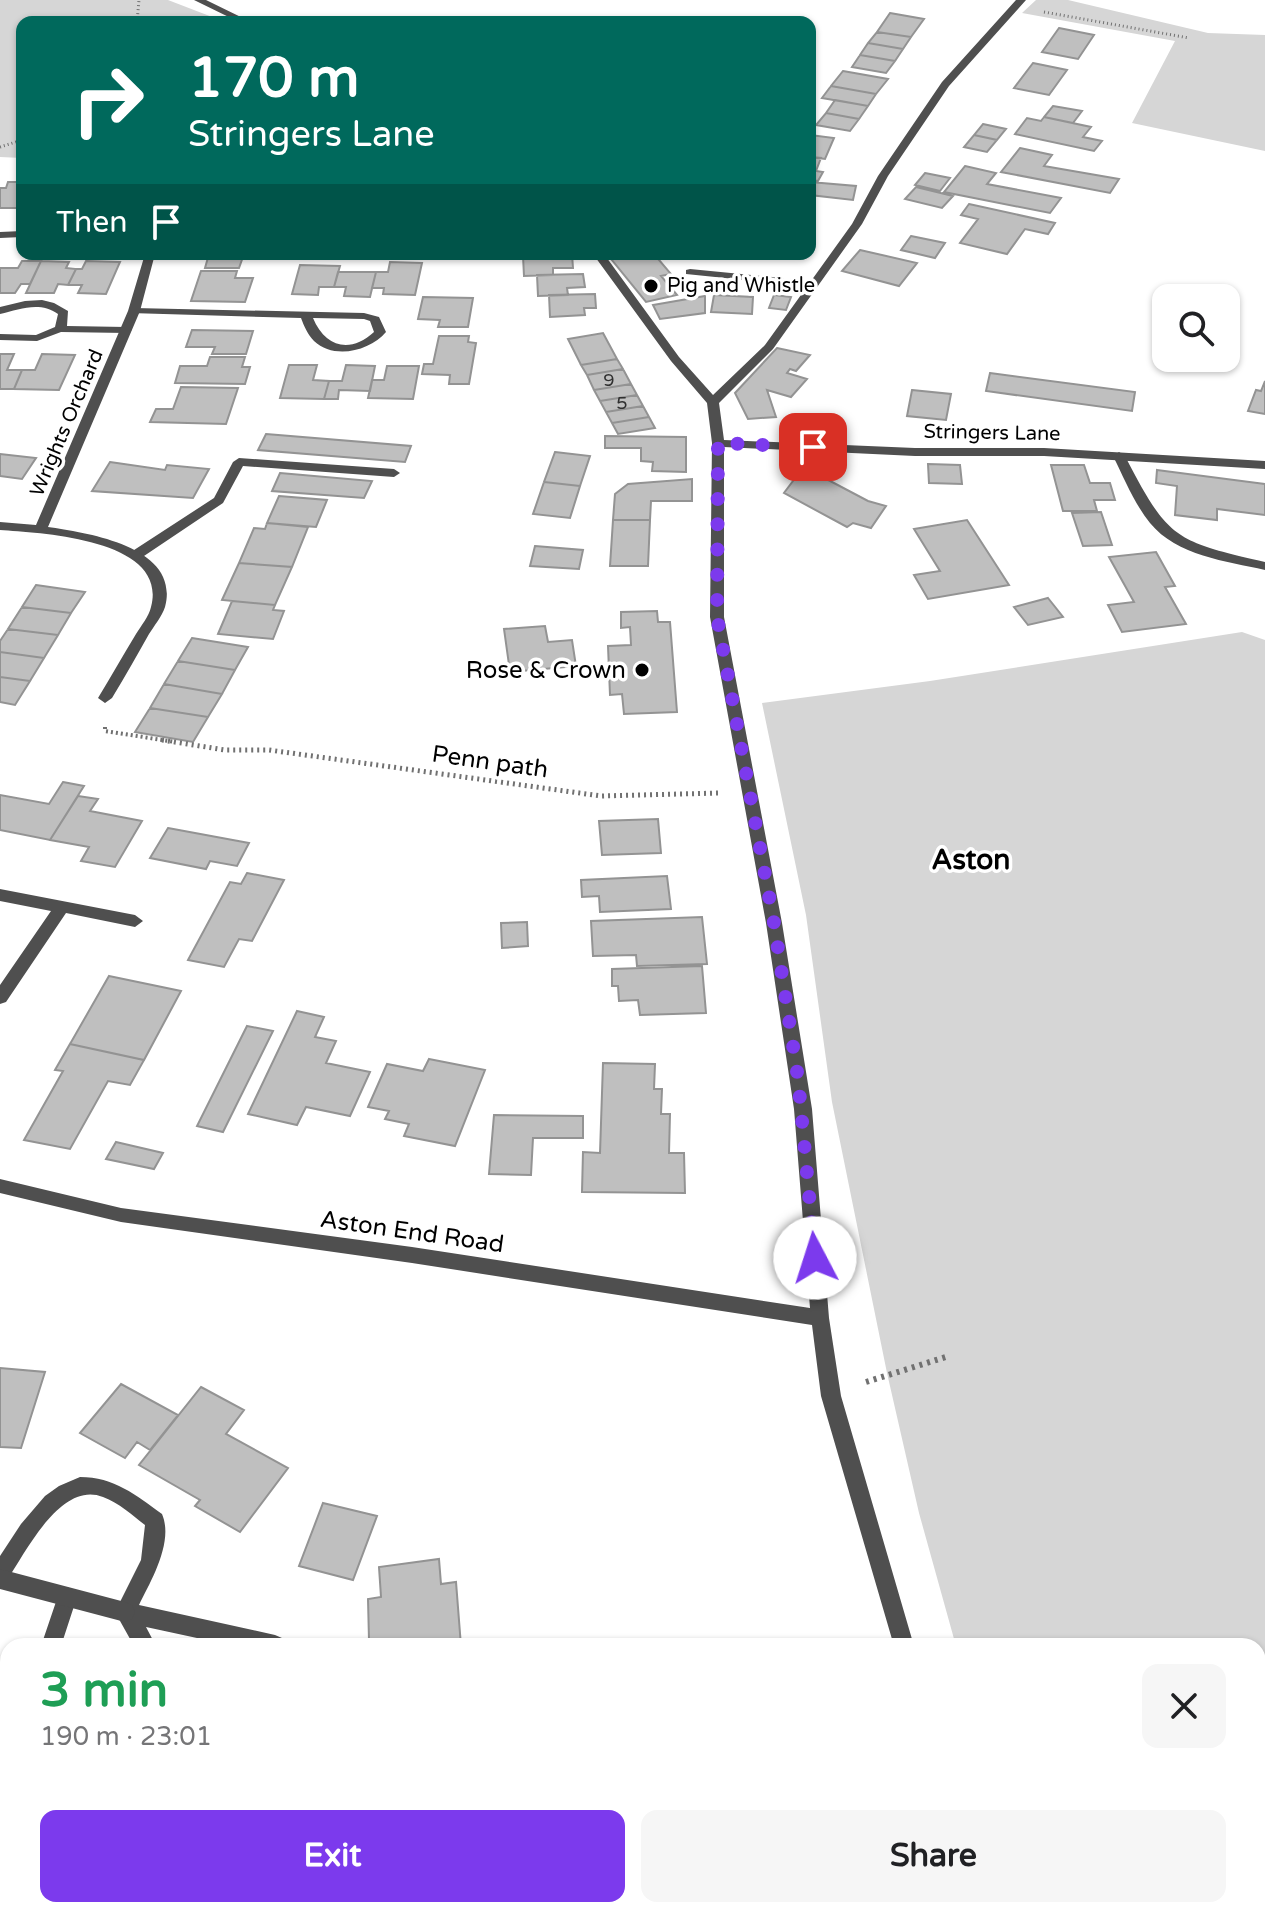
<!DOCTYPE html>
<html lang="en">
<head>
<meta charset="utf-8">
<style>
	:root { --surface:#fff; --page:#f6f6f6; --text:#202124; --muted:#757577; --accent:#7c3aed }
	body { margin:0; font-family:"Varela Round",sans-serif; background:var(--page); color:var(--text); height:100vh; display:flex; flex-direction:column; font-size:30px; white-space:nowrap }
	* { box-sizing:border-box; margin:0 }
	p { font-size:26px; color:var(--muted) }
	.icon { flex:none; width:44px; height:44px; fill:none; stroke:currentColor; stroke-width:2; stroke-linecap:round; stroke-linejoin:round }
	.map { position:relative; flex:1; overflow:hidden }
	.details { position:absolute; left:0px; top:1638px; width:1266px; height:280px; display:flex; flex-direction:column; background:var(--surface); border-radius:24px 24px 0 0; box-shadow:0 2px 6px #0004 }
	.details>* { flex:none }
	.guide { position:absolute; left:16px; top:16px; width:800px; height:244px; border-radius:16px; box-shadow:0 2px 6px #0004; background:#00695c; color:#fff; overflow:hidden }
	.buttons { position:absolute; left:1152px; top:284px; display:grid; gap:16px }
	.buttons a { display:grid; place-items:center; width:88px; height:88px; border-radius:16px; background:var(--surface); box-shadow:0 2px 6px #0004; font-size:40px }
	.pin { position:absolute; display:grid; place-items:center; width:68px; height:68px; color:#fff; margin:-34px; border-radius:16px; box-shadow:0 4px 12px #0006 }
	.me { position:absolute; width:88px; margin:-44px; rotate:355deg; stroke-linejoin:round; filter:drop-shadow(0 0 6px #0008) }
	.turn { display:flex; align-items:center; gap:28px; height:168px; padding:0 40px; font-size:36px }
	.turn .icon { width:104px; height:104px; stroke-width:2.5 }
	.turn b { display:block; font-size:56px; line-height:68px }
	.then { display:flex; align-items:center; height:76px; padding:0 40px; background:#0003; gap:16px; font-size:30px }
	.round { display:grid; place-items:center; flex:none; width:84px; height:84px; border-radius:16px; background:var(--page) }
	.overview { display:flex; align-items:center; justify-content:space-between; height:136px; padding:0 40px }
	h1 { font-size:48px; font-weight:800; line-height:60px; color:#1e9e55 }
	.primary-button { display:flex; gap:16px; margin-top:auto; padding:16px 40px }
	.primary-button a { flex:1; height:92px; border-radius:16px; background:var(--accent); color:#fff; font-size:32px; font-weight:800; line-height:92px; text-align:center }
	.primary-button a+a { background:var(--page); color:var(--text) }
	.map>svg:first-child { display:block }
	.green { fill:#d6d6d6 }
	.building { fill:#bfbfbf; stroke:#939393; stroke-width:2 }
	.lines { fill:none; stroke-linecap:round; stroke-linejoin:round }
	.path-far3 { stroke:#717171; stroke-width:3; stroke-dasharray:1 3; stroke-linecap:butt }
	.path-far2 { stroke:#717171; stroke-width:4; stroke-dasharray:2 3; stroke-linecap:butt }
	.path-far1 { stroke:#717171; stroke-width:5; stroke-dasharray:2 4; stroke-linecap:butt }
	.path { stroke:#717171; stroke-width:6; stroke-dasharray:3 5; stroke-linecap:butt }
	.lane { fill:#4f4f4f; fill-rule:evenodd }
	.street { fill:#4f4f4f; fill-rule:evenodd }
	.route { stroke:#7c3aed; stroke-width:14; stroke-dasharray:0 25.2 }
	.poi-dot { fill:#000; stroke:#fff; stroke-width:3 }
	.labels { text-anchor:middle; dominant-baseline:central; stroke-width:7; stroke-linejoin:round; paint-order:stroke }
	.far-number-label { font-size:18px; fill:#303030 }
	.far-poi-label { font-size:20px; fill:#000; stroke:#fff; text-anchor:start }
	.far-street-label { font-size:20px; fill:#000; stroke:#fff }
	.poi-label { font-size:24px; fill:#000; stroke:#fff; text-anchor:end }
	.street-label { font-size:24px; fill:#000; stroke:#fff }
	.quarter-label { font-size:28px; font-weight:bold; fill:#000; stroke:#fff }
</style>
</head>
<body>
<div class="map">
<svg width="1265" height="1918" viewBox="0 0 1265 1918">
	<rect width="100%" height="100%" fill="#fff"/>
	<!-- green -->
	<path class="green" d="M0 0H168L220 20 22 22V158L0 157Z
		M1036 0H1068L1208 33 1265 35V151L1132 123 1175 41 1022 13Z
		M1242 632 1265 640V1702L1258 1704V1646H956L919 1513 887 1373 832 1102 806 915 762 703 930 681Z
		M674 1910H972L975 1918H662Z"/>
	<!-- building -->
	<path class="building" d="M890 13 924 19 911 37 877 32Z
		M1059 28 1094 35 1078 59 1042 52Z
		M877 32 911 37 903 49 868 43Z
		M868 43 903 49 895 61 860 55Z
		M860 55 895 61 886 73 852 67Z
		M1033 63 1067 70 1049 95 1014 88Z
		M843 71 888 79 876 94 831 86Z
		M831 86 876 94 868 106 822 98Z
		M835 100 868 106 859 119 826 113Z
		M1053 106 1082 111 1073 123 1044 117Z
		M826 113 859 119 850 131 816 125Z
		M1044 117 1091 127 1083 137 1102 141 1094 151 1015 134 1027 118 1041 121Z
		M983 124 1006 129 997 140 974 135Z
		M810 135 834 138 825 159 810 157Z
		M974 135 997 140 987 152 964 147Z
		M1020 148 1052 155 1044 166 1119 179 1110 193 1001 172Z
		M810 157 821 158 816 171 823 172 818 181 810 180Z
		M965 166 996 173 987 184 1061 198 1050 213 944 192Z
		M925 173 950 178 940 191 915 185Z
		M8 182H22V208H0V188H6Z
		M810 182 856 186 853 200 810 195Z
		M916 187 953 196 942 208 905 199Z
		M969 204 1055 223 1048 234 1025 229 1007 254 960 243 978 219 961 215Z
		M911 236 945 243 935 258 901 250Z
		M860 250 917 263 899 286 842 271Z
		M209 254H244L239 268H205Z
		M572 254 573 268H553V275L524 276 523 256Z
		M607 254H654L671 274 661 276 677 295 646 302Z
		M22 261H41L30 284H21L15 293H0V268H18Z
		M41 261 69 262 66 268 76 269 68 285 58 284 54 293H26Z
		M86 261 120 262 106 294 78 293 82 285H68L76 269H82Z
		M390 262 422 263 415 295 383 294 384 288H372L376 272H388Z
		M300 265 340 266 334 287H319L318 295 292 294Z
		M201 271H237L235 278H253L245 302 191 301Z
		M338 272H376L370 297 344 296 346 287H334Z
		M583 274 585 287 567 288 568 295 538 296 537 275Z
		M595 294 596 308H584L585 315 550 317 549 295Z
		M714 295 753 297 752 314 711 312Z
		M774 295 791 297 786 310 769 308Z
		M705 296V313L660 319 653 305Z
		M423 297 473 298 468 327H438L440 320 418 319Z
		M192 330 253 331 246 354H212L215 347H186Z
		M603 333 617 359 581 365 568 339Z
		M439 336H469L468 342 476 343 469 384H449L450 375 422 374 424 364H433Z
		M777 348 810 355 796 371 790 369 787 373 807 379 791 397 767 390 776 417 748 419 735 393Z
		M0 354H14L7 370H22L14 389H0Z
		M42 354 75 355 59 390 14 389 22 370H35Z
		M210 357H245L242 367H250L245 384 175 383 180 366H207Z
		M617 359 623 369 587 375 581 365Z
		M289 365H317L313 380 329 381 324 399 280 398Z
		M346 365 375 366 370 391 339 390 338 399H324L329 381H342Z
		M387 366H419L413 399 368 398 372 380H384Z
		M623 369 631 384 594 390 587 375Z
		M990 373 1135 392 1132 411 986 391Z
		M1265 381V414L1248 411 1256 390 1261 391Z
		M631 384 637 395 600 401 594 390Z
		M181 387 238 388 226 424 150 422 156 409H173Z
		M912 390 951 394 946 420 907 416Z
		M637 395 643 406 606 412 600 401Z
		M643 406 649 417 612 423 606 412Z
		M649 417 655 428 618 434 612 423Z
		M266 434 411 446 405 462 258 450Z
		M605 436 686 437V472L652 471 653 462 641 461V448H605Z
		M555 452 590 456 580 486 544 482Z
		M0 454 36 458 22 479 0 476Z
		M110 462 165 470 167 465 209 469 193 498 92 491Z
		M928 464 960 465 962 484 929 483Z
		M1051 465H1084L1090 483H1110L1115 500H1094L1097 511H1063Z
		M1157 470 1265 484V515L1217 509V520L1175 515 1177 486 1156 483Z
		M280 473 372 481 364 498 272 491Z
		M815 473 868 501 886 506 871 528 853 523 847 527 784 493 796 477 806 479Z
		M692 479V501H651L650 520H613L615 494 628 484Z
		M544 482 580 486 570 518 533 514Z
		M279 496 327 500 316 527 267 523Z
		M1101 512 1112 545 1083 546 1072 513Z
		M613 520H650L648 566H610Z
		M967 520 1009 585 928 599 914 575 940 571 914 529Z
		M267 523 308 527 292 567 239 563 254 528 265 529Z
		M535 546 583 550 579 569 530 566Z
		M1156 552 1175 586 1165 587 1186 624 1122 632 1108 605 1134 602 1109 557Z
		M239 563 292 567 275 605 222 600Z
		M36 585 85 592 71 613 22 607Z
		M1048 598 1063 617 1028 625 1014 607Z
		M232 601 275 605 273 610 284 611 273 639 218 634Z
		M22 607 71 613 58 635 8 629Z
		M657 611 658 622H670L677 712 624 714 622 694 610 695 608 646 631 645 630 627 621 628V612Z
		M545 626 548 642 572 640 576 666 510 672 504 629Z
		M8 629 58 635 44 658 0 652V641Z
		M192 638 248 647 235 670 178 661Z
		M0 652 44 658 30 681 0 677Z
		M178 661 235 670 222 694 164 684Z
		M0 677 30 681 15 705 0 702Z
		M164 684 222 694 208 717 150 708Z
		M150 708 208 717 193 742 135 732Z
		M63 782 84 786 50 840 0 830V795L49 804Z
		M78 796 98 799 90 811 142 821 115 867 81 861 89 847 50 840Z
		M658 819 661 853 602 855 599 821Z
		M168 828 249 843 237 866 210 861 206 869 150 858Z
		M247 873 284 880 252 941 239 939 224 967 188 960 230 882 241 884Z
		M667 876 671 909 600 912 599 896 582 897 581 880Z
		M702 917 707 964 637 966 636 955 593 956 591 921Z
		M527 922 528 946 502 948 501 923Z
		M702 966 706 1013 640 1015 638 1000 619 1001 618 986H612V969Z
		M109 976 181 991 144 1060 70 1044Z
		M297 1011 324 1017 315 1037 336 1041 326 1063 370 1072 350 1116 306 1107 297 1125 248 1114Z
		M247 1026 273 1031 223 1132 197 1126Z
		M70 1044 144 1060 130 1085 108 1081 70 1149 24 1140 63 1071 55 1070Z
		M429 1059 485 1070 455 1146 404 1136 409 1124 385 1119 389 1111 368 1107 387 1064 423 1071Z
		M603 1063 655 1064 654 1089H662L661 1114H670L669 1153H684L685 1193 582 1192 583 1152 600 1153Z
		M494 1115 583 1116V1138H533L531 1175 489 1174Z
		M116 1142 163 1153 154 1169 106 1159Z
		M0 1368 45 1372 21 1448 0 1447Z
		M121 1384 178 1415 150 1450 137 1442 125 1458 80 1433Z
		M201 1387 244 1410 226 1434 288 1468 240 1532 195 1506 200 1500 139 1465Z
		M323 1503 377 1516 353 1580 299 1566Z
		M439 1559 441 1584 456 1582 461 1646H349V1642L369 1640 368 1599 381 1597 379 1567Z"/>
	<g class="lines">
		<!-- path-far3 -->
		<path class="path-far3" d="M1044 12 1189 38
			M137 22 139 0
			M0 147 22 140"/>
		<!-- path-far2 -->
		<path class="path-far2" d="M105 727V731L175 742"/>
		<!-- path-far1 -->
		<path class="path-far1" d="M162 740 225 750H269L601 796 719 793"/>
		<!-- path -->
		<path class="path" d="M866 1382 949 1356"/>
		<!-- lane -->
		<path class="lane" d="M690 269 813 281 819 284 813 287 686 274V270Z
			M42 300 54 303 68 311 67 326 126 327 132 330 126 333 61 332 37 341 0 340V334L36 335 55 327 58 314C40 301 20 309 0 314V307L25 301Z
			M134 308 364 313 379 317 386 332C370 351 334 360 314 341 308 335 304 326 301 318L130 313V309ZM313 318 364 319 370 321 374 332C350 354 325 347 313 318Z
			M1119 452 1125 456C1168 539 1174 541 1265 562V570C1226 561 1177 556 1150 523 1134 503 1124 478 1113 456Z
			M239 458 394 469 400 473 394 477 243 466 223 503 141 558H131V552L214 498 233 462Z
			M80 1477C114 1477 136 1495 162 1514 174 1542 151 1581 139 1605L275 1635 282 1638 285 1646H234L146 1627 156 1646H134L115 1612 141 1560 145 1525C132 1515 119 1503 103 1497 61 1480 26 1552 7 1580L0 1583V1556L21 1524 45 1496 59 1486Z
			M67 1587 74 1590 77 1597 61 1646H41L60 1590Z
			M8 1766V1809L0 1813V1770Z"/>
		<!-- street -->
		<path class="street" d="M194 0H206L251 22H239Z
			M1016 0H1026L949 86 888 176 862 224 773 349 719 403 724 440 915 448H1044L1265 461V469L1044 456H915L724 447V617L782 923 812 1109 829 1318 841 1396 914 1646H894L821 1396 812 1325 412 1263 121 1222 0 1193V1179L121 1208 412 1247 810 1308 794 1109 766 923 710 617 712 443 707 403 671 361 593 254H604L679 357 713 395 765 345 852 224 878 176 942 82Z
			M22 231V237L0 238V232Z
			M145 254H155L140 311 48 527C89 533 181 547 165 607 162 616 154 626 149 634 137 655 125 677 112 698L105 703 98 698C111 677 123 655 136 634 141 626 149 616 151 607 169 539 42 533 0 530V522L36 525 128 311Z
			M0 889 135 915 143 921 135 927 66 913 6 1002 0 1004V985L51 911 0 901Z
			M0 1569 125 1602 132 1605 135 1612 132 1619 125 1622 0 1589Z
			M1265 1730V1752L1258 1754V1732Z
			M996 1910H1019L1022 1918H999Z"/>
	</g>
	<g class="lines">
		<!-- route -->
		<path class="route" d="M813 447 718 443 717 617 774 923 798 1078 815 1258"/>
	</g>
	<!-- markers -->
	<g class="poi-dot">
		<circle cx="651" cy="286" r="8"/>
		<circle cx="642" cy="670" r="8"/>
	</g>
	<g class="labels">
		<!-- far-number labels -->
		<g class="far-number-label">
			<text x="609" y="380">9</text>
			<text x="622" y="403">5</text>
		</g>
		<!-- far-poi labels -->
		<g class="far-poi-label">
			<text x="667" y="286">Pig and Whistle</text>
		</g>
		<!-- far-street labels -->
		<g class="far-street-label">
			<text transform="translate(67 423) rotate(-67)">Wrights Orchard</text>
			<text transform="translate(992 433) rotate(1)">Stringers Lane</text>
		</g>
		<!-- poi labels -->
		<g class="poi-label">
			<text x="626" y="670">Rose &amp; Crown</text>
		</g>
		<!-- street labels -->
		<g class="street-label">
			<text transform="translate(490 762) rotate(8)">Penn path</text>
			<text transform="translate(412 1232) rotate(8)">Aston End Road</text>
		</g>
		<!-- quarter labels -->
		<g class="quarter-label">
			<text x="971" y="860">Aston</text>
		</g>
	</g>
</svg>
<div class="buttons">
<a><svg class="icon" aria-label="search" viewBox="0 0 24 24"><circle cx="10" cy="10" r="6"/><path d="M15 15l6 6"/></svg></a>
</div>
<div class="pin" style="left:813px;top:447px;background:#d93025"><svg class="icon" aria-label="arrive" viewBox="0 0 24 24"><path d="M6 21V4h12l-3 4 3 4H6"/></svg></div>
<svg class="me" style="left:815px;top:1258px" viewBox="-20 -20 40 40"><circle r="19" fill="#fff"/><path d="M0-13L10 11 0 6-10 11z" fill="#7c3aed"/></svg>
<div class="guide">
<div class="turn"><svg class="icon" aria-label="right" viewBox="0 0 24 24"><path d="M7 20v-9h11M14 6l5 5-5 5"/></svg><div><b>170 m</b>Stringers Lane</div></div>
<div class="then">Then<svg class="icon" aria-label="arrive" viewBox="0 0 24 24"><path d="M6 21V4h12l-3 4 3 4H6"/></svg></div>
</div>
<section class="details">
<div class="overview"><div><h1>3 min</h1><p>190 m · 23:01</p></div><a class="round"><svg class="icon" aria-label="close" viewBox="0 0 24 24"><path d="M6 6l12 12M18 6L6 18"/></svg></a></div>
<div class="primary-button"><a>Exit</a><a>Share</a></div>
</section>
</div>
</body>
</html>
